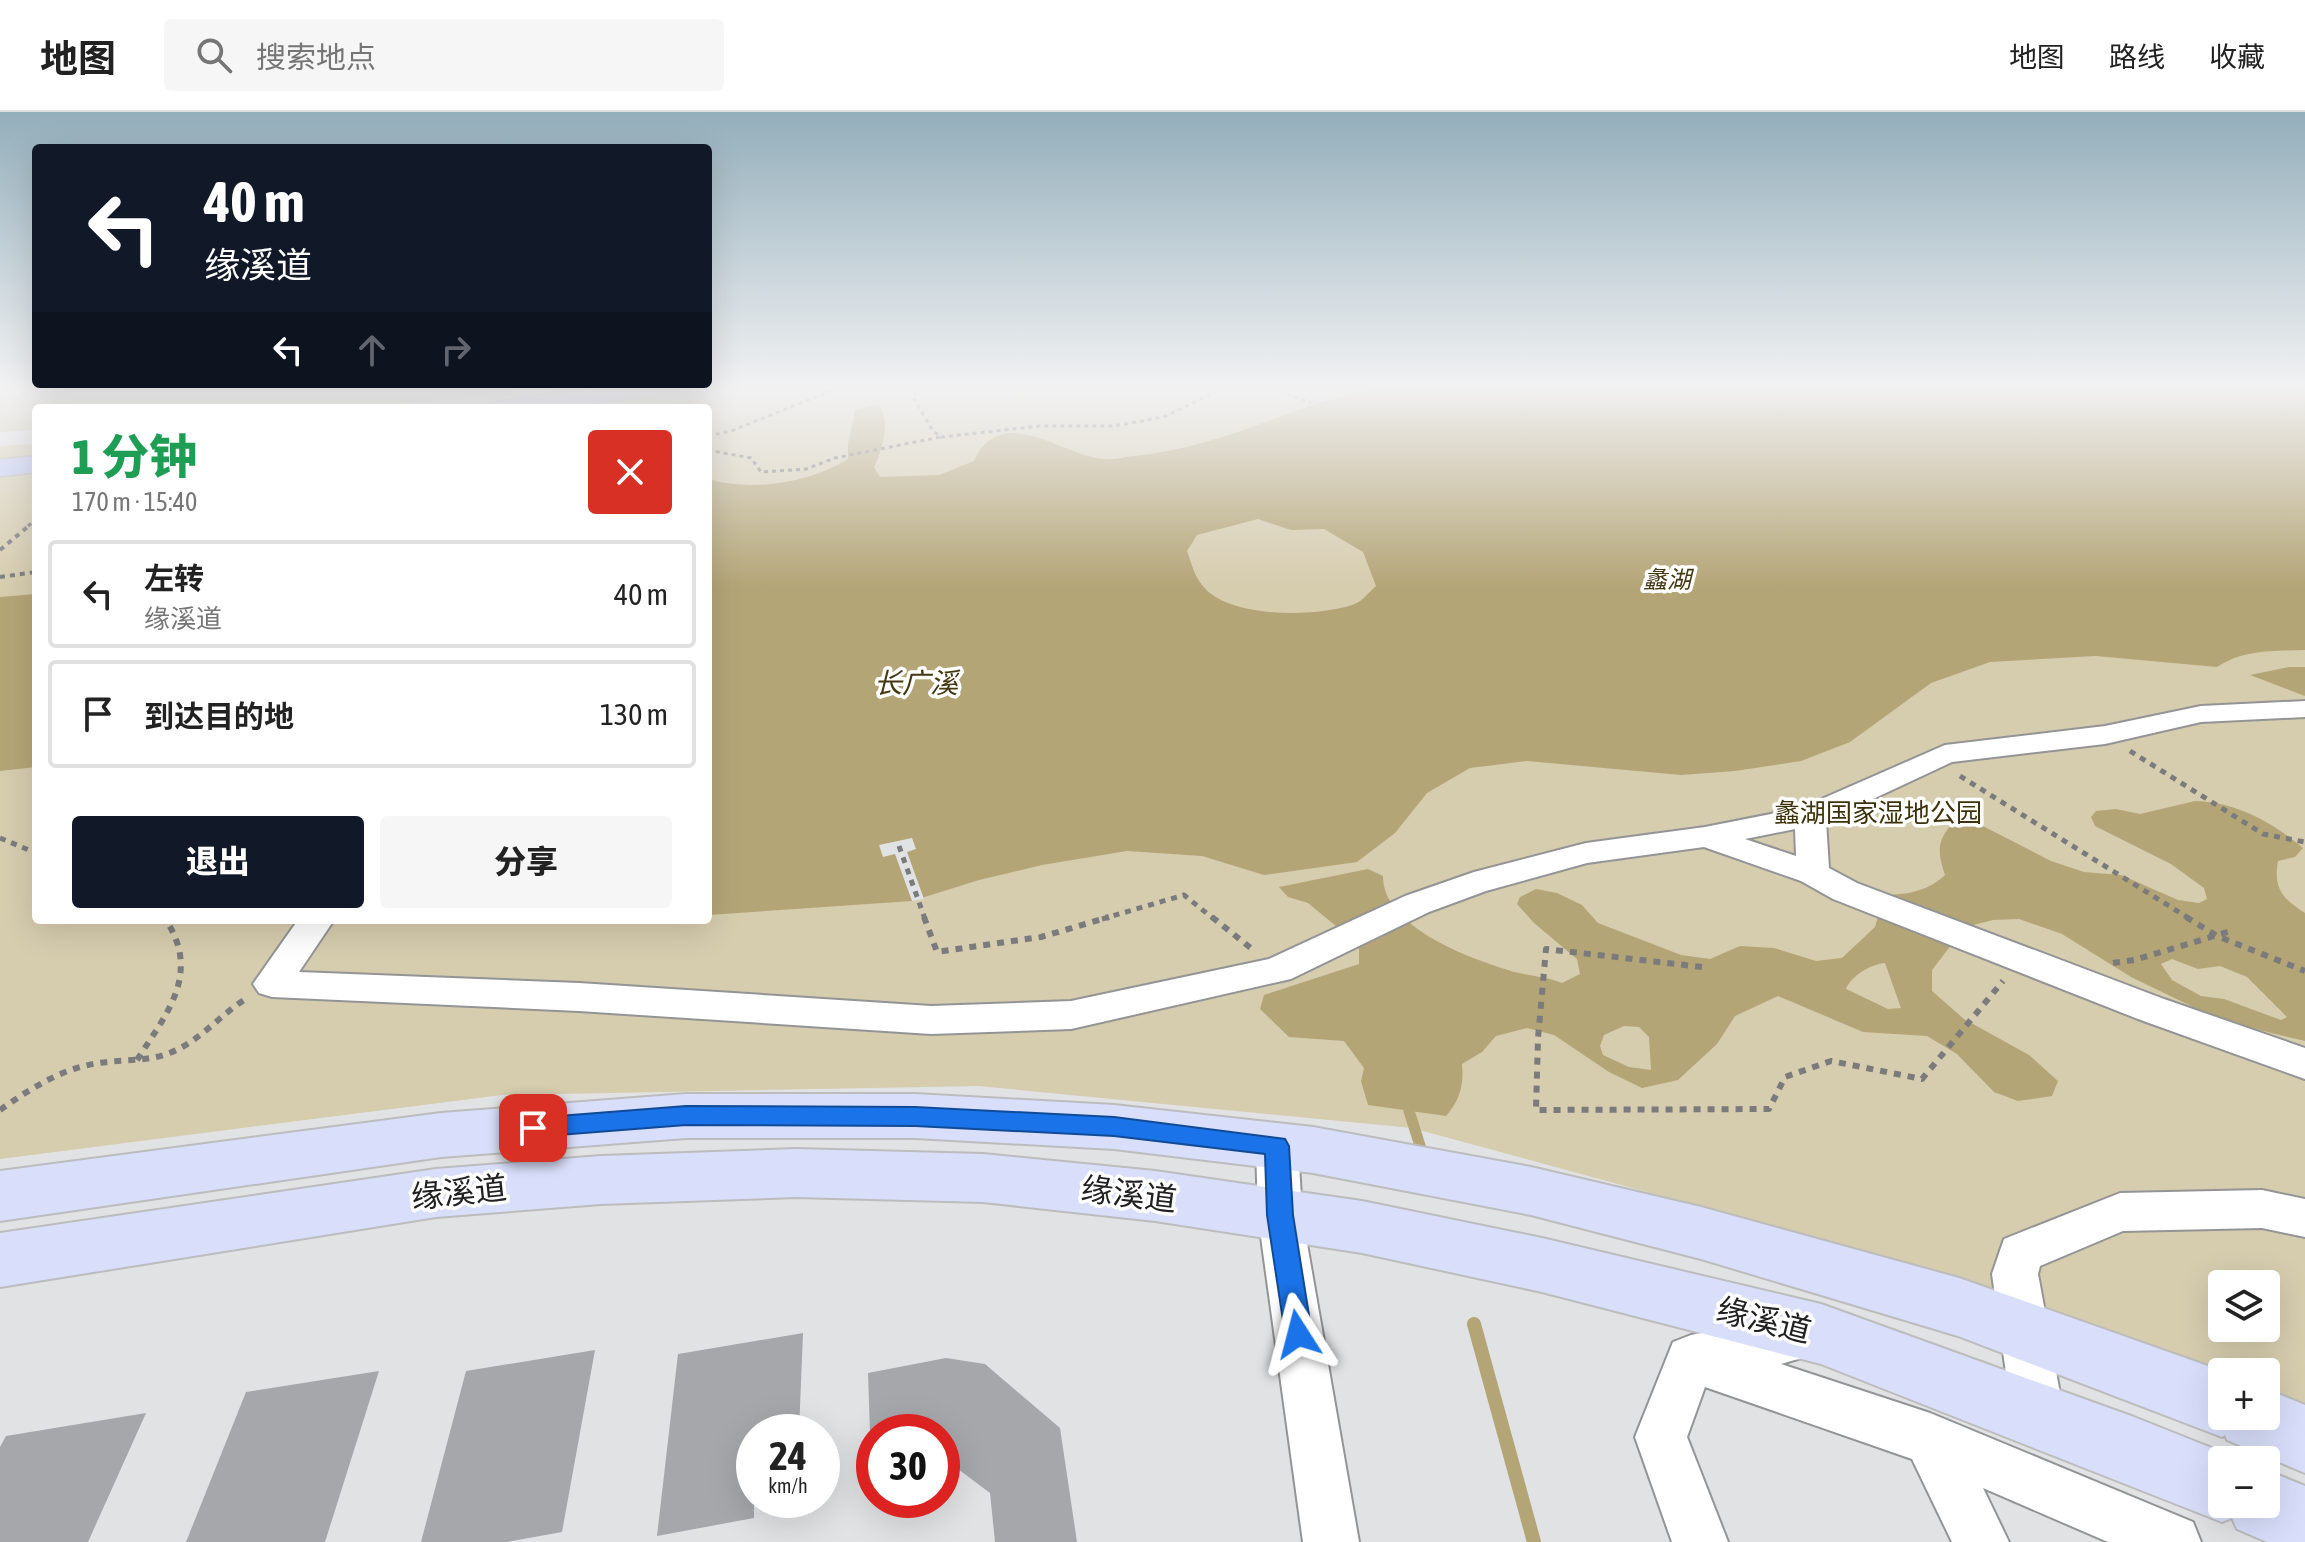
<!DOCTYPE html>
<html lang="zh">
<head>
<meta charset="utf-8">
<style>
	:root { --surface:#fff; --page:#f6f6f6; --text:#222; --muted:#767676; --line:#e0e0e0; --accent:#111827 }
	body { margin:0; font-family:"Asap Condensed","Noto Sans SC",sans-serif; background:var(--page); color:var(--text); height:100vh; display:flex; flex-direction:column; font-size:30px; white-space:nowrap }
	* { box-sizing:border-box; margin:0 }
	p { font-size:26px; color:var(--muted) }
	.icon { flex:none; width:44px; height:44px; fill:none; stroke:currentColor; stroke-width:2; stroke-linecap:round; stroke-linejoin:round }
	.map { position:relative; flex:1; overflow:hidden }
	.sheet { position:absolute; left:32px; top:292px; width:680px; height:520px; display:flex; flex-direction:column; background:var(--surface); border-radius:8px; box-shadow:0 8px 32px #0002 }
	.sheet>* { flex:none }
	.banner { position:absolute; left:32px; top:32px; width:680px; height:244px; border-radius:8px; box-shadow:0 8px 32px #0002; background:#111827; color:#fff; overflow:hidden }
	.tools { position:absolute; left:2208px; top:1158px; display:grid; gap:16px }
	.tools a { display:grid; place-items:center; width:72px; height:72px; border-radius:8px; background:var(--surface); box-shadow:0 8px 32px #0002; font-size:40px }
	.speed { position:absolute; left:736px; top:1302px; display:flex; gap:16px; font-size:40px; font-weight:700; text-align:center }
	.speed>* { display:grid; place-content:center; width:104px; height:104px; border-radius:50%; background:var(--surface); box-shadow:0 8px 32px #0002; line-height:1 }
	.speed small { font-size:20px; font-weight:400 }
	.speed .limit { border:12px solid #d22; background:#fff; color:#111 }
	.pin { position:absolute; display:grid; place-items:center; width:68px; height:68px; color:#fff; margin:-34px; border-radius:16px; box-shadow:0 4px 12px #0006 }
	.me { position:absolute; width:88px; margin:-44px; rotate:351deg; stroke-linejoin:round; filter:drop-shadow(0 0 6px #0008) }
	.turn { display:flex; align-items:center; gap:28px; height:168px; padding:0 40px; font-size:36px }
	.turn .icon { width:104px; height:104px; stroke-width:2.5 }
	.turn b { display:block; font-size:56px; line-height:68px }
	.lanes { display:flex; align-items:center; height:76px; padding:0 40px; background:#0003; justify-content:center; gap:40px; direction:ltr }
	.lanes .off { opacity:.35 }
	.round { display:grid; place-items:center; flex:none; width:84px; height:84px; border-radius:8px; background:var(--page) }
	.head { display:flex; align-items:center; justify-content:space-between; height:136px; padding:0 40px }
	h1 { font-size:48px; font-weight:800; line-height:60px; color:#1e9e55 }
	.action { display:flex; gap:16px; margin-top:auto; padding:16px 40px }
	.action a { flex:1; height:92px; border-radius:8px; background:var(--accent); color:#fff; font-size:32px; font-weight:800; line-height:92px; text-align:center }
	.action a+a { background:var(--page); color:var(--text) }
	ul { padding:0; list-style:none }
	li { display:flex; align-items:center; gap:24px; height:108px; margin:0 16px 12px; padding:0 24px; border:4px solid var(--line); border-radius:8px }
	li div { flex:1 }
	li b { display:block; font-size:30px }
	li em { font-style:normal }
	header { display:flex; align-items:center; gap:48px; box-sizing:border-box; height:112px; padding:0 40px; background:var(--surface); border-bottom:2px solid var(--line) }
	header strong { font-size:38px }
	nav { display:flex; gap:44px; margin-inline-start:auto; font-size:28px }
	.search { width:560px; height:72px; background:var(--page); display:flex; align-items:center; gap:20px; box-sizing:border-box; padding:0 28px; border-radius:8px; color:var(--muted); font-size:30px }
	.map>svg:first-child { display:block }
	.green { fill:#d6ccae; fill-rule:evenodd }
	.water { fill:#b4a577; fill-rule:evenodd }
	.pier { fill:#e1e2e4 }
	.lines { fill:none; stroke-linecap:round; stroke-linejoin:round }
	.stream-far1 { stroke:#b4a577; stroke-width:11 }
	.stream { stroke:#b4a577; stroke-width:14 }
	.building { fill:#a6a7aa }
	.minor-casing { stroke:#939496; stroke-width:4 }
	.major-casing { stroke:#bcbcbd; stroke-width:4 }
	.highway-casing { stroke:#bcbcbd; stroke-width:4 }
	.path-far3 { stroke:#7b7b7d; stroke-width:3; stroke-dasharray:4 4; stroke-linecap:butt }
	.path-far2 { stroke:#7b7b7d; stroke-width:4; stroke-dasharray:5 5; stroke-linecap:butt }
	.path-far1 { stroke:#7b7b7d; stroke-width:5; stroke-dasharray:6 6; stroke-linecap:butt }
	.path { stroke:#7b7b7d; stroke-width:6; stroke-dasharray:7 7; stroke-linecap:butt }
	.minor { fill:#fff; fill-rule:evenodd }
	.major { fill:#d9dffb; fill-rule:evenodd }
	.highway { fill:#c0c9f9; fill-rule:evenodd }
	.route { fill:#1a73e8; stroke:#114b97; stroke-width:2 }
	.labels { text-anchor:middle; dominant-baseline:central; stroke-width:7; stroke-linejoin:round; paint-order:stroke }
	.far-water-label { font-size:24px; font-style:italic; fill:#443812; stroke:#fff }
	.park-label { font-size:26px; fill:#3d320b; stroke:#fff }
	.water-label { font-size:28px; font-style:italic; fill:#443812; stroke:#fff }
	.near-street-label { font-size:32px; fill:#212122; stroke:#fff }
</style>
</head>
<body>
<header>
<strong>地图</strong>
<div class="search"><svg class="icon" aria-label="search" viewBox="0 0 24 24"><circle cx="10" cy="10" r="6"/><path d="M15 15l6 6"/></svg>搜索地点</div>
<nav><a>地图</a><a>路线</a><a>收藏</a></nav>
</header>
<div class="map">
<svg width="2305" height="1430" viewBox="0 0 2305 1430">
	<rect width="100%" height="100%" fill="#e1e2e4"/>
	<!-- green -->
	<path class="green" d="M0 275H562L363 296H36V318L0 320Z
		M682 275H2305V1296L2266 1283V1260H2222V1268L1794 1120 1412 1016 978 974 502 983 0 1047V334L36 332V808H708V296H541ZM2222 1172H2266V1216H2222Z"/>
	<!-- water -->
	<path class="water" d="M1381 275H2305V538C2273 539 2244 537 2217 555L2096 544 1990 550 1931 571 1850 630 1801 649 1735 659 1681 663 1527 649 1470 656 1427 681 1395 721 1357 750 1264 763 1202 744 1127 739 1042 753 979 768 912 789 708 803V367C752 380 810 371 848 347V332L855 298 880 293C890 313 883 335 874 355L880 365 939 363 974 349C1002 289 1062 344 1104 347 1113 348 1125 345 1134 344 1195 338 1247 317 1304 296 1329 287 1355 282 1381 275ZM1258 407 1291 418 1324 417 1363 440 1376 474C1369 480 1361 491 1352 493 1316 505 1227 507 1202 473 1194 463 1191 450 1187 439L1197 423Z
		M36 482V655L0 659V485Z
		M2289 555H2305V584L2250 563Z
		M2195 689C2236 690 2272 710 2303 736L2295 745 2278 749C2273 777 2283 787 2305 801V929L2222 909 2131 865 2062 822 2019 807 1993 808 1965 815 1932 858V879L1964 907 2029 943 2058 969 2052 984 2018 989 1994 980 1957 942 1927 924 1863 920 1778 884 1735 904 1717 932 1678 968 1642 976 1609 960 1554 923 1527 916 1496 924 1482 940 1462 952C1464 973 1460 988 1446 1004L1368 993 1361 969 1364 956 1344 929 1289 925 1260 897 1264 883 1359 852V833L1308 791 1288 785 1279 775 1368 757 1383 764C1382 814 1468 846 1508 858 1526 864 1544 864 1562 871L1580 862 1577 847 1534 811 1517 792 1520 785 1536 777 1557 781 1582 793 1598 811 1681 843 1710 847 1740 834 1774 836 1816 849 1842 846 1875 815 1879 801 1870 784C1898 782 1923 784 1945 763 1938 741 1936 730 1952 712L1981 713 2051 749 2084 760 2121 763 2178 788 2199 791 2207 787 2204 776 2171 752 2095 714 2091 705 2096 699 2116 697 2140 702ZM2172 847 2198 857 2220 854 2247 865 2287 905 2281 908 2224 887 2201 884 2172 868 2161 852ZM1885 851 1901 896 1888 897 1846 877C1851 864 1871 852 1885 851ZM1624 914 1639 915 1649 925 1651 958 1629 955 1603 943 1600 934 1604 923Z"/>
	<!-- pier -->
	<path class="pier" d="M912 726 916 737 907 740 924 787 912 789 895 742 883 745 879 733Z"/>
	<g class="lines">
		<!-- stream-far1 -->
		<path class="stream-far1" d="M1409 999 1422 1040"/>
		<!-- stream -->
		<path class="stream" d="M1474 1212 1534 1430"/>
	</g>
	<!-- building -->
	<path class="building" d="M803 1221 799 1320H754V1406L657 1424 678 1242Z
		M595 1238 562 1420 507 1430H421L466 1259Z
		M946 1246 985 1252 1060 1316 1077 1430H995L990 1381 942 1345V1320H870L868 1261Z
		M379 1259 325 1430H186L246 1280Z
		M146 1301 88 1430H0V1335L6 1324Z"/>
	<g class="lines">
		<!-- minor casing -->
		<g class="minor-casing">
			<path id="minor" d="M2305 589V605L2201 610 2105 632 1952 650 1826 709 1829 756 1857 771 2164 887 2305 936V967L2138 907 1833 787 1801 769 1704 735 1587 751 1486 779 1429 800 1291 867 1071 917 931 922 579 899 272 885 259 881 253 872 298 808H334L299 860 579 871 931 894 1071 889 1269 847 1405 784 1474 760 1586 731 1705 715 1801 696 1945 633 2105 614 2201 594ZM1795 717 1796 744 1745 727Z
				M1277 1017 1292 1022 1298 1034 1302 1103 1359 1430H1303L1258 1103 1256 1034 1262 1022Z
				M2262 1078 2305 1087V1125L2262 1116 2123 1119 2040 1154 2038 1162 2064 1303 2056 1321 2038 1328 2020 1321 2012 1303 1992 1162 2004 1127 2120 1081Z
				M1798 1203 1815 1210 1822 1226 1815 1242 1781 1252 1930 1301 2193 1410 2201 1430H2108L1983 1376 2009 1430H1952L1912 1347 1705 1275 1687 1325 1728 1430H1672L1635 1325 1673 1230 1691 1223Z"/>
		</g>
		<!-- major casing -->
		<g class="major-casing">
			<path id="major" d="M686 982H915L1114 993 1313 1015 1531 1055 1701 1095 1959 1166 2222 1259V1304H2266V1277L2305 1293V1361L2227 1328 2225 1323 2222 1325 1958 1224 1701 1147 1531 1103 1313 1061 1114 1037 915 1026H686L441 1045 0 1109V1059L441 1001Z
				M796 1037 983 1042 1155 1059 1362 1089 1542 1126 1821 1192 2134 1305 2242 1348H2222V1392H2266V1358L2305 1374V1430H2267L2237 1417 2232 1406 2222 1410 1821 1252 1542 1180 1362 1141 1155 1109 983 1090 796 1085 601 1092 436 1105 0 1175V1121L436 1057 601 1044Z"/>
		</g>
		<!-- highway casing -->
		<g class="highway-casing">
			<path id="highway" d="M606 275H667L664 280 655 282 559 296H493L497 291 506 288Z
				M36 344V360L0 364V348Z"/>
		</g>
		<!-- path-far3 -->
		<path class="path-far3" d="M1272 275 1311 291
			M708 324 731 319 838 276H919L913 285 933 319 941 325 1040 314H1113L1137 310 1166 304 1225 275
			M708 338 751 346 761 360 806 357 835 346 940 325
			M28 414 36 407"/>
		<!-- path-far2 -->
		<path class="path-far2" d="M0 438 31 412
			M0 465 36 460"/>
		<!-- path-far1 -->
		<path class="path-far1" d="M2130 639 2263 722 2305 730
			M1960 664 2190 807
			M0 726 36 741
			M899 734 925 807
			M1102 807 1184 783 1214 807"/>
		<!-- path -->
		<path class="path" d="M924 805 937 840 1041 825 1109 805
			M1212 805 1252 837
			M2186 805 2217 824 2305 859
			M2113 851 2134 848 2231 819
			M1702 855 1546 837 1538 926 1536 998 1769 997 1785 965 1831 949 1922 967 2003 869
			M137 948C167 901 201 862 166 808
			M0 998C30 977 62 956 99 951 124 947 149 950 172 940 201 928 221 902 247 886"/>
		<!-- minor -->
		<use href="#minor" class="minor"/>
		<!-- major -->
		<use href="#major" class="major"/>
		<!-- highway -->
		<use href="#highway" class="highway"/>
	</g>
	<!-- sky -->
	<linearGradient id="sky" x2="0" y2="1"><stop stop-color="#93aebb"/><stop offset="0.58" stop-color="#f2f2f3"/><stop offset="1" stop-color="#f2f2f3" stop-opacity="0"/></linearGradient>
	<rect width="2305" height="475" fill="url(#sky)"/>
	<!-- route -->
	<path class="route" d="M686 994 915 995 1114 1005 1285 1027 1289 1034 1293 1103 1312 1222 1308 1231 1298 1235 1289 1231 1285 1222 1267 1103 1265 1042 1114 1024 915 1014 686 1013 533 1025 524 1023 521 1016 524 1009 533 1006Z"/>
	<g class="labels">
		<!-- far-water labels -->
		<g class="far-water-label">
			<text x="1667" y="467">蠡湖</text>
		</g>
		<!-- park labels -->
		<g class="park-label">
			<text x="1878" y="701">蠡湖国家湿地公园</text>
		</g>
		<!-- water labels -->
		<g class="water-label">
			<text x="916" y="571">长广溪</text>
		</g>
		<!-- near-street labels -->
		<g class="near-street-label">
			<text transform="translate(459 1080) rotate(-6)">缘溪道</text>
			<text transform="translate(1129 1082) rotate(7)">缘溪道</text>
			<text transform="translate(1764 1208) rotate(14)">缘溪道</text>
		</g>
	</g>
</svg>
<div class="tools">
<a><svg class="icon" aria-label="layers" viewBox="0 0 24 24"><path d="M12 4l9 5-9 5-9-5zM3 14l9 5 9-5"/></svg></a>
<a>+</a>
<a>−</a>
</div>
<div class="speed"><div>24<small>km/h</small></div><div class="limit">30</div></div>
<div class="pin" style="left:533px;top:1016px;background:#d93025"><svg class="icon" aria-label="arrive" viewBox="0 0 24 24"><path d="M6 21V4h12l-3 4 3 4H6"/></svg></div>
<svg class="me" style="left:1298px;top:1222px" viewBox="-20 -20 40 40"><path d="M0-17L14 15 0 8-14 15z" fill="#1a73e8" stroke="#fff" stroke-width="4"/></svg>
<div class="banner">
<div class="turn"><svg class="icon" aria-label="left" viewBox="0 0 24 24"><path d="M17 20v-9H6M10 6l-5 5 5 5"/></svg><div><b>40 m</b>缘溪道</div></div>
<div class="lanes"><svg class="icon" aria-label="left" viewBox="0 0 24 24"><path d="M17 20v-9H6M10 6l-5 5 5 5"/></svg><svg class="icon off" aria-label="ahead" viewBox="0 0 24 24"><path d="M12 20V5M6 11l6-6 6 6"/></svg><svg class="icon off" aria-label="right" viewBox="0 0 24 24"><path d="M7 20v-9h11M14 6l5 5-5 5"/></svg></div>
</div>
<section class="sheet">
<div class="head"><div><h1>1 分钟</h1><p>170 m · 15:40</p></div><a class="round" style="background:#d93025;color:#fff"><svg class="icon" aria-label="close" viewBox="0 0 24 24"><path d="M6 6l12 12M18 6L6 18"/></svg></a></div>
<ul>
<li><svg class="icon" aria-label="left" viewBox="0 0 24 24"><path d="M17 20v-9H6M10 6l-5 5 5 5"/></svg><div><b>左转</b><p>缘溪道</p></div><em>40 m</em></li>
<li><svg class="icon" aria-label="arrive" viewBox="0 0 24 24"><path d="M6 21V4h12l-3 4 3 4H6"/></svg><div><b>到达目的地</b></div><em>130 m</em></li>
</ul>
<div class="action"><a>退出</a><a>分享</a></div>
</section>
</div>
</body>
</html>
